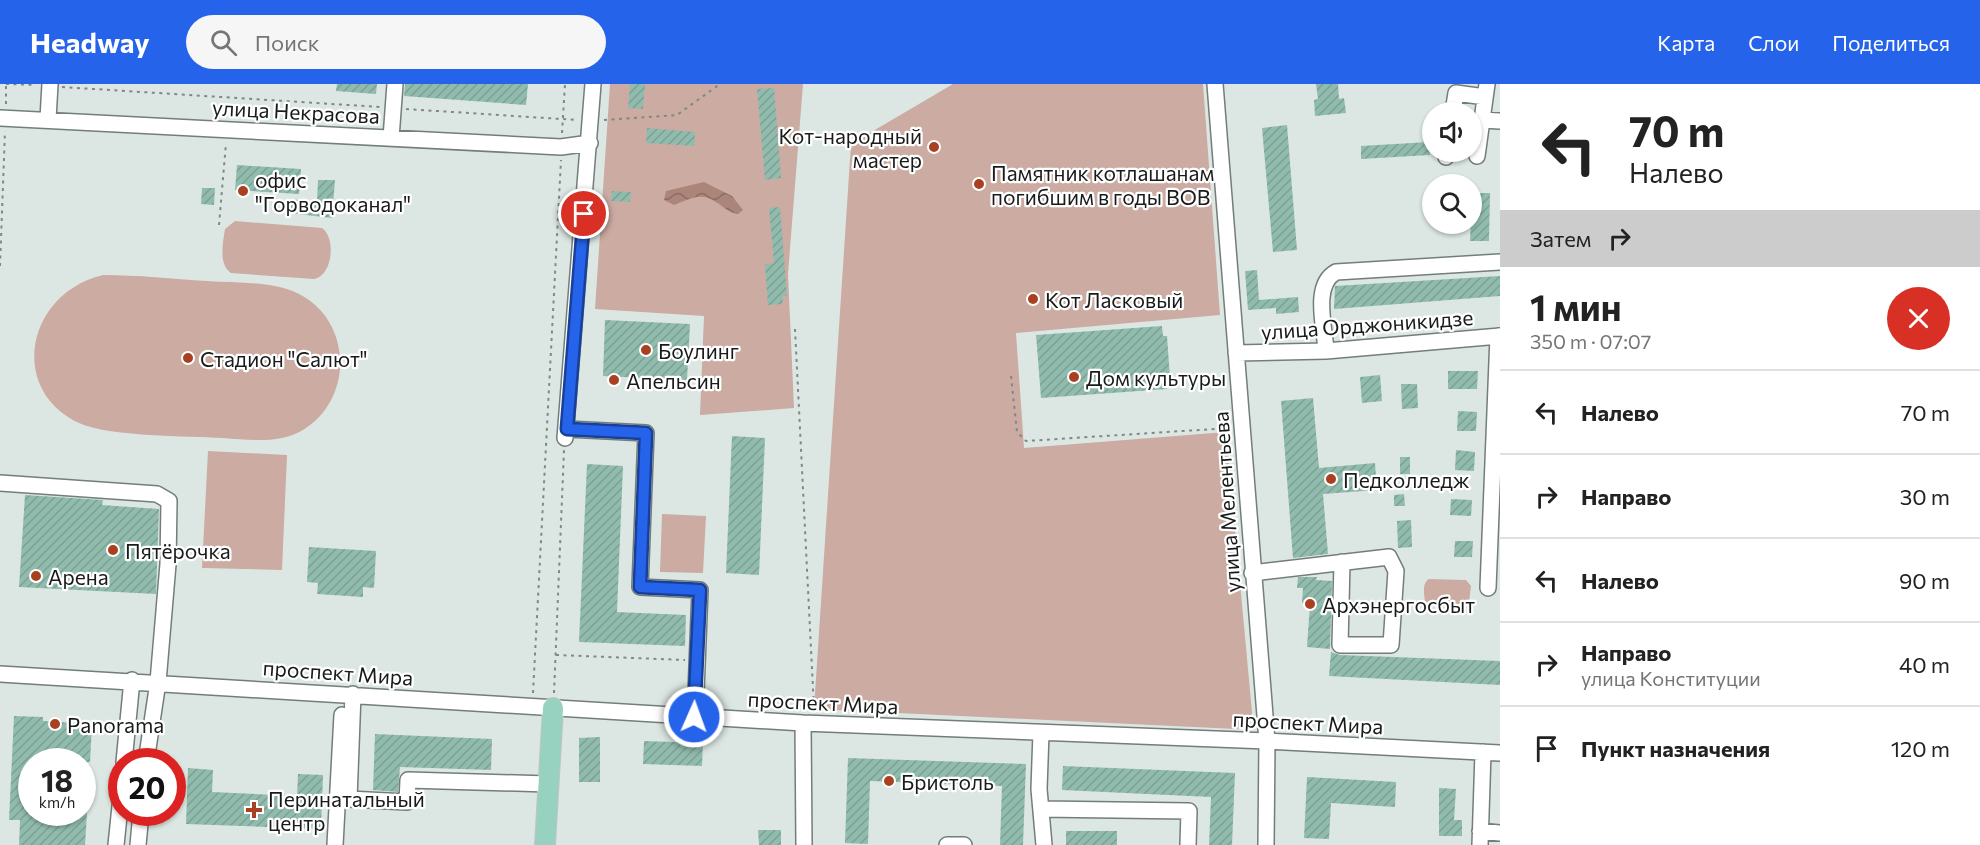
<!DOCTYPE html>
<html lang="ru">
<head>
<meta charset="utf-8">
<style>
	:root { --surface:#fff; --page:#f6f6f6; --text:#222; --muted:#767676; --line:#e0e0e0; --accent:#2563eb }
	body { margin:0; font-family:Commissioner,sans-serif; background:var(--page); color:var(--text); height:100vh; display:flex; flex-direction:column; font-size:22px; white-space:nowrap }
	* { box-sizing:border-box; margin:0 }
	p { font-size:20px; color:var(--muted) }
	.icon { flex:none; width:33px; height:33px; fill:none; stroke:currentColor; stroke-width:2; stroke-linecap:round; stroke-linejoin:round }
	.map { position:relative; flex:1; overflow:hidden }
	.panel { display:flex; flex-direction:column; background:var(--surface); width:480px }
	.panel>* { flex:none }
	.top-card { background:#fff; color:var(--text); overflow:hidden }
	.buttons { position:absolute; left:1422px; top:18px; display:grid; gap:12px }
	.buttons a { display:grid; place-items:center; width:60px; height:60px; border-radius:50%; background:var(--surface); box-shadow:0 2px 4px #0004; font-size:30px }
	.speed { position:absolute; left:18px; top:664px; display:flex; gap:12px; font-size:30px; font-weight:700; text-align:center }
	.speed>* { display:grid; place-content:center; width:78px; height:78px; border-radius:50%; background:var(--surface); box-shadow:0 2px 4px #0004; line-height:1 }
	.speed small { font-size:15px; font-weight:400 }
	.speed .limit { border:9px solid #d22; background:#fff; color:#111 }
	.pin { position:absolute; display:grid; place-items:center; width:51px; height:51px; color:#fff; margin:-26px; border:3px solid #fff; border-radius:50%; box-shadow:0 2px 6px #0007 }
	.me { position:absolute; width:66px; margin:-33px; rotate:2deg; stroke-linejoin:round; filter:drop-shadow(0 0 4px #0008) }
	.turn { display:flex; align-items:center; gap:21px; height:126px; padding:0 30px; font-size:27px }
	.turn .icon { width:78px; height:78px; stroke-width:2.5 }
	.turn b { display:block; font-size:42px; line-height:51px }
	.then { display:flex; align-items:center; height:57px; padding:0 30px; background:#0003; gap:12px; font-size:22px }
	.round { display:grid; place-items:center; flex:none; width:63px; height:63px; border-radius:32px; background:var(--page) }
	.overview { display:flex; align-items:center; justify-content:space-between; height:102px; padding:0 30px }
	h1 { font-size:36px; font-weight:700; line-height:45px }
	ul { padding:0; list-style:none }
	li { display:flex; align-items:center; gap:18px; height:84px; padding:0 30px; border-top:2px solid var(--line) }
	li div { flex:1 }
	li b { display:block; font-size:22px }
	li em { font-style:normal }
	header { display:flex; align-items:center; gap:36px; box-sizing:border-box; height:84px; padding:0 30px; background:var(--accent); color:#fff }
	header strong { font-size:28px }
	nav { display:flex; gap:33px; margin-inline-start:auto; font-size:21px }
	.search { width:420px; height:54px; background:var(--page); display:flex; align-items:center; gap:15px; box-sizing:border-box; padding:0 21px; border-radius:33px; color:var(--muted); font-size:22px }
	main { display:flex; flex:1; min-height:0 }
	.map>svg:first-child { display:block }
	.green { fill:#cbaba2 }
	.water { fill:url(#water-waves) }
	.building { fill:url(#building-hatch) }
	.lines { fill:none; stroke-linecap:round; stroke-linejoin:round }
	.minor-casing { stroke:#737d79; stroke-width:18 }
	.major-casing { stroke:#c3c4c3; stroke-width:22 }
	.path { stroke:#808885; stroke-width:2; stroke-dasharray:3 4.5; stroke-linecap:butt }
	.minor { stroke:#fff; stroke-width:15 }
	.major { stroke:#97d2c1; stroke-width:20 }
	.route-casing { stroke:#184099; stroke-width:15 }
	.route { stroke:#2563eb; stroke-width:10 }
	.poi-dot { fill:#a84021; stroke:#fff; stroke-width:2 }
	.labels { text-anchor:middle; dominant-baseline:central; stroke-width:4.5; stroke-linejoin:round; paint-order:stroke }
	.street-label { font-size:21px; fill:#181b1a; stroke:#fff }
	.poi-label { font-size:21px; fill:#181b1a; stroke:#fff; text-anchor:start }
</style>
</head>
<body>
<header>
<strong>Headway</strong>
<div class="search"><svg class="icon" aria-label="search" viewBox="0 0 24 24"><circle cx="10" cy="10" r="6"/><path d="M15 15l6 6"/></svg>Поиск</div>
<nav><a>Карта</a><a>Слои</a><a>Поделиться</a></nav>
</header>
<main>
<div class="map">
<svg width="1500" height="761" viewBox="0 0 1500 761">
	<defs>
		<pattern id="water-waves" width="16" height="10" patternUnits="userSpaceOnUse" patternTransform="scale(1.5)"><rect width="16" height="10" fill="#ab857a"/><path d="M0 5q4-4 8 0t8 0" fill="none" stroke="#8a6c63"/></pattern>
		<pattern id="building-hatch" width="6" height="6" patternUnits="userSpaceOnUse" patternTransform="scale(1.5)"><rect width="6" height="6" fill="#91bcad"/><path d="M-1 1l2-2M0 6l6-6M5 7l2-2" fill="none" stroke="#7ca194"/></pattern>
	</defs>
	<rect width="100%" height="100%" fill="#dce7e3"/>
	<!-- green -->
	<path class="green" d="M610 0H803L788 190 794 324 700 331 704 232 595 225Z
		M953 0H1203L1220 231 1016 249 1024 364 1226 348 1252 628C1252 638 1246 644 1236 645L814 625 851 60Z
		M235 137 322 144C336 153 333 192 314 195L231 189C218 180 223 159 225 145Z
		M103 191C138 191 173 195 207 197 236 199 270 197 297 209 352 235 355 314 303 346 279 360 250 356 223 354 187 352 110 353 79 339 7 305 27 209 103 191Z
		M208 367 287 371 282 486 202 484Z
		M662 430 706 432 703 489 660 488Z
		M1429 495 1466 496 1471 502 1469 518 1464 521H1428L1425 517C1424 510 1422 499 1429 495Z"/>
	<!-- water -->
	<path class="water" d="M704 98 732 112 743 126 738 130C725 128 720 118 708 114 697 110 685 117 674 121L664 116 666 107Z"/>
	<!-- building -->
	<path class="building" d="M337 0H377L376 10 336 7Z
		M405 0H528L526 21 404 12Z
		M630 0H645L643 25 628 24Z
		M1316 0H1338L1339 15 1344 14 1346 29 1315 32 1314 16 1318 15Z
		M774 4 781 94 765 96 757 5Z
		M1287 41 1297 166 1273 168 1262 44Z
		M647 44 695 48 694 62 646 59Z
		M1429 58 1430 71 1361 75V62Z
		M237 81 301 85 299 110 235 106Z
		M318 96H335L332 134 289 129 290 115 317 118Z
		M202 104H215L214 121 201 120Z
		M612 107 631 108 630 118 611 117Z
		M1472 109H1490L1489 157H1470Z
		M780 123 787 212H782L783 220 768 221 765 180 774 179 769 124Z
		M1257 186 1259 216 1298 213 1299 228 1276 230V224L1248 226 1245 187Z
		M1500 192V212L1334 225 1335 202Z
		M605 236 690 240 687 296 603 292Z
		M1162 242 1163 252H1167L1170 294 1166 295 1167 305 1041 314 1036 251Z
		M1448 287H1478L1477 305H1448Z
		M1380 291 1382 317 1362 319 1360 293Z
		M1401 300H1417L1418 324 1402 325Z
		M1313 314 1319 384 1375 379 1377 406 1323 410 1328 470 1293 474 1281 317Z
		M1458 327 1477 328 1476 347H1457Z
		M732 352 765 354 759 491 726 489Z
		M1456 366 1475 368 1474 387 1455 386Z
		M1400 373H1410V390H1400Z
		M587 380 623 382 617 528 686 531 685 562 579 558Z
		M1404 410 1405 422H1394V411Z
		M25 411 103 416 102 421 159 425 156 510 19 503Z
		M1451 415 1472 416 1471 432 1450 431Z
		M1411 436 1412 463 1398 464 1397 437Z
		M1455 457H1473L1472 473H1454Z
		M309 463 376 467 374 504 363 503V513L317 510 318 499 307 498Z
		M1298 493H1317L1316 496 1332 497 1330 565 1307 563 1310 520 1302 519 1303 504H1297Z
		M1331 568 1340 571 1500 577V601L1329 592Z
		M14 632 43 633V637L92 640 90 678H32V729H87L85 761H19L20 736H9Z
		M375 650 492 655 491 686 400 683 398 708 373 706Z
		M600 653V698H579V654Z
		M644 657 703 659 702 682 643 680Z
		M848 674 1026 680 1023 761H1000L1002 702 870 697 868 760 845 759Z
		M1063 682 1235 689 1232 761H1209L1211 713 1062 706Z
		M188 684 213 686 212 708 297 712 298 690 323 691 321 745 186 740Z
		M1307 693 1396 698 1395 723 1331 719 1329 755 1304 754Z
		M1439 704 1456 705 1454 736H1462V752H1439Z
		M758 746H781V761H759Z
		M1066 747H1117V761H1066Z"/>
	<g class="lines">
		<!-- minor casing -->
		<g class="minor-casing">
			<path id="minor" d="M1215 0 1267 657 1266 761
				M1453 28 1456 9 1485 13
				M0 34 561 63 590 59
				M48 35 50 0
				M1482 36 1500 37
				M391 54 395 0
				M1477 72 1487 0
				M1446 73 1447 68
				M1326 267C1325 244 1312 201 1336 188L1500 178
				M1236 269 1326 267 1500 252
				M567 345 646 349 640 503 700 506 695 633
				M565 354 593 0
				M0 399 157 410 169 417 168 480 158 598 146 678
				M1252 489 1389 473 1396 487 1391 561H1340L1342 478
				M1488 504 1498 252
				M0 590 803 639 1267 657 1500 669
				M353 610 349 715 407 718 408 696 548 700
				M803 639 804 761
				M1041 649 1039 705 1044 761
				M124 678 132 596
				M1041 725 1189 727 1188 761
				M1480 747 1500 749
				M116 761 122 703
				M138 761 141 729
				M335 761 342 631
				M947 761H964
				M1480 761 1483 668"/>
		</g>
		<!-- major casing -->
		<g class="major-casing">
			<path id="major" d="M545 761 553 624"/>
		</g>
		<!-- path -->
		<path class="path" d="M6 0 36 1
			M62 3 380 23
			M6 20V0
			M406 25 577 36
			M604 36 677 31 720 0
			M562 49 565 0
			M219 141 226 59
			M0 182 5 47
			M795 245 814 625
			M1011 292 1017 348 1026 357 1230 344
			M556 571 685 576
			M533 609 561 76
			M554 609 564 366"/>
		<!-- minor -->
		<use href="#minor" class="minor"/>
		<!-- major -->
		<use href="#major" class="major"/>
	</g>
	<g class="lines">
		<!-- route casing -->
		<g class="route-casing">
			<path id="route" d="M584 130 567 345 646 349 640 503 700 506 694 633"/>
		</g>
		<!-- route -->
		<use href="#route" class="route"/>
	</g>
	<!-- markers -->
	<g class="poi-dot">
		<circle cx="934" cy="63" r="6"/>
		<circle cx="979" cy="100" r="6"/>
		<circle cx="243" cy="107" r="6"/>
		<circle cx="1033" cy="215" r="6"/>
		<circle cx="646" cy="266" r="6"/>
		<circle cx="188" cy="274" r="6"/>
		<circle cx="1074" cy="293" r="6"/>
		<circle cx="614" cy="296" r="6"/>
		<circle cx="1331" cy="395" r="6"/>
		<circle cx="113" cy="466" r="6"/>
		<circle cx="36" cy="492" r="6"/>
		<circle cx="1310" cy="520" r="6"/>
		<circle cx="55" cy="640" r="6"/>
		<circle cx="889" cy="697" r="6"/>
		<path d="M251 717h6v6h6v6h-6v6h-6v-6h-6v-6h6z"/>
	</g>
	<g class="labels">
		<!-- street labels -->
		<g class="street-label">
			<text transform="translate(296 27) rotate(3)">улица Некрасова</text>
			<text transform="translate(1367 240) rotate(-4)">улица Орджоникидзе</text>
			<text transform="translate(1226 418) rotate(-94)">улица Мелентьева</text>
			<text transform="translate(338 588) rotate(4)">проспект Мира</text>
			<text transform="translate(823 618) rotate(3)">проспект Мира</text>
			<text transform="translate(1308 638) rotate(3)">проспект Мира</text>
		</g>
		<!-- poi labels -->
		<g class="poi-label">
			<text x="922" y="51" text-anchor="end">Кот-народный<tspan x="922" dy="24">мастер</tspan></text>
			<text x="991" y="88">Памятник котлашанам<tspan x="991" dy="24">погибшим в годы ВОВ</tspan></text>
			<text x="255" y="95">офис<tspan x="255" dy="24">"Горводоканал"</tspan></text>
			<text x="1045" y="215">Кот Ласковый</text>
			<text x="658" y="266">Боулинг</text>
			<text x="200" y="274">Стадион "Салют"</text>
			<text x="1086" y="293">Дом культуры</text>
			<text x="626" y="296">Апельсин</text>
			<text x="1343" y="395">Педколледж</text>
			<text x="125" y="466">Пятёрочка</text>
			<text x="48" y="492">Арена</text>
			<text x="1322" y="520">Архэнергосбыт</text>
			<text x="67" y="640">Panorama</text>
			<text x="901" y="697">Бристоль</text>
			<text x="268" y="714">Перинатальный<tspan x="268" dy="24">центр</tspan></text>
		</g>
	</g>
</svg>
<div class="buttons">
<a><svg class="icon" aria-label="sound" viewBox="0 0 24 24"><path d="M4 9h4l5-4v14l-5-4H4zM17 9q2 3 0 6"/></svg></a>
<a><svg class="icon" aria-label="search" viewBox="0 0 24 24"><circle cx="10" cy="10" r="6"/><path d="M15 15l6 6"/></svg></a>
</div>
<div class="speed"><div>18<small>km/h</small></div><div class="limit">20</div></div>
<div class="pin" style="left:584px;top:130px;background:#d93025"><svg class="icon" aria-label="arrive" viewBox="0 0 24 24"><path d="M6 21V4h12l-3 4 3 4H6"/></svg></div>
<svg class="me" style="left:694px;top:633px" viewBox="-20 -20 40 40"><circle r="17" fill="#2563eb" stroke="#fff" stroke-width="3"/><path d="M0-11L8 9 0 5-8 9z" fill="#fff"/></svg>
</div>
<section class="panel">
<div class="top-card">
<div class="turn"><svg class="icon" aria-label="left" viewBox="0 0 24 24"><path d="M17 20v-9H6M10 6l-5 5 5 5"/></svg><div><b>70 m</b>Налево</div></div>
<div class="then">Затем<svg class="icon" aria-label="right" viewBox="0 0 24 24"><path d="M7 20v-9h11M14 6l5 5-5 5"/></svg></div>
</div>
<div class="overview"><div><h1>1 мин</h1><p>350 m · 07:07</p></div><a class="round" style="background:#d93025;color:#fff"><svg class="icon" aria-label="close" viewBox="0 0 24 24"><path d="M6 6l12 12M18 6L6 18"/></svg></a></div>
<ul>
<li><svg class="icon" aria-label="left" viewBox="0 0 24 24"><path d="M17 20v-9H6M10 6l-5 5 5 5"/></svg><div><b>Налево</b></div><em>70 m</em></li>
<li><svg class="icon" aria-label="right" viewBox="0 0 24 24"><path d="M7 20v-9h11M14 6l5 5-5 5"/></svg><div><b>Направо</b></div><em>30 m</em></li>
<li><svg class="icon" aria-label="left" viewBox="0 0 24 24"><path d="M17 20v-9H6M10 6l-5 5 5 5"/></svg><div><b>Налево</b></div><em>90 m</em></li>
<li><svg class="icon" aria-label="right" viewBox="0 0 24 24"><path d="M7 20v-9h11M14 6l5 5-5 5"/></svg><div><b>Направо</b><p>улица Конституции</p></div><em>40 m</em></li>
<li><svg class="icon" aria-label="arrive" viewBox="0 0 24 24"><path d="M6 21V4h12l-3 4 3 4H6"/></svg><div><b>Пункт назначения</b></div><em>120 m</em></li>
</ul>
</section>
</main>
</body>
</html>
